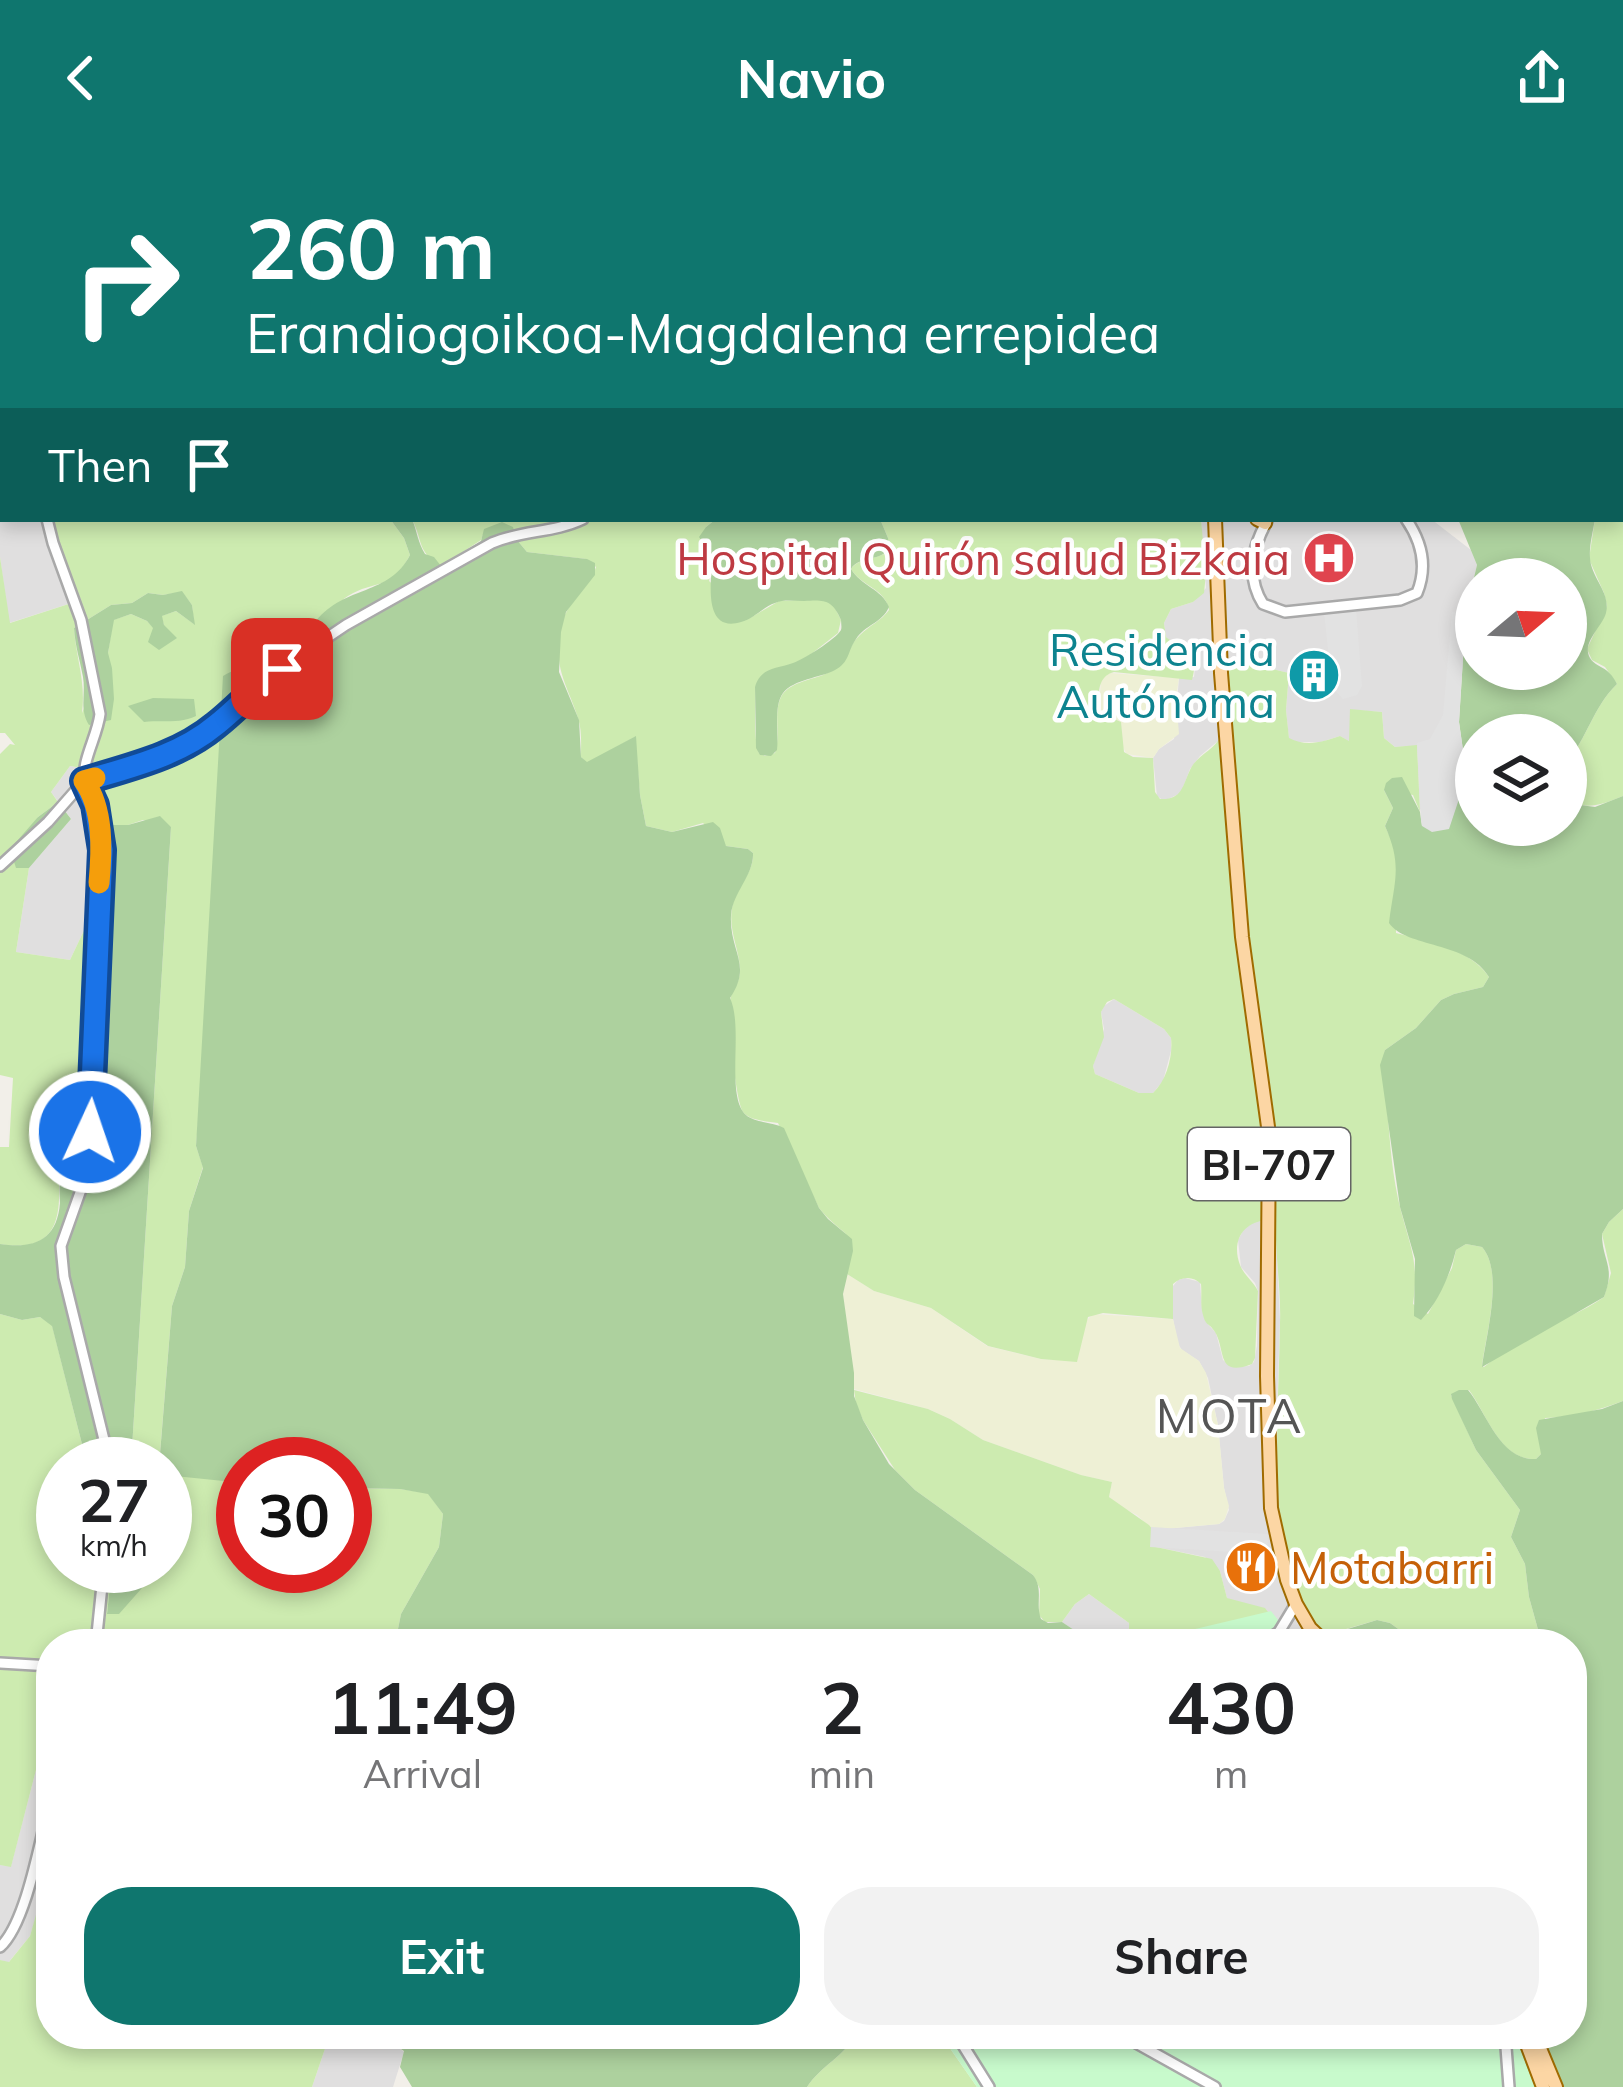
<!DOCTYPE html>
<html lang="en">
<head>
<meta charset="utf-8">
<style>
	:root { --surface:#fff; --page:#f2f2f2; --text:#202124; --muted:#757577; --accent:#0f766e }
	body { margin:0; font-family:Mulish,sans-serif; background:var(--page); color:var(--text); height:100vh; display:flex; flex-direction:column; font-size:45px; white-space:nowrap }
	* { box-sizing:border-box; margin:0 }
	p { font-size:39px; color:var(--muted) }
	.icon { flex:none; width:66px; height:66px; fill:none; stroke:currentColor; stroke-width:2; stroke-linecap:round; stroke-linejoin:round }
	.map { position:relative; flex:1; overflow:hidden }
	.details { position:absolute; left:36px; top:1473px; width:1551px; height:420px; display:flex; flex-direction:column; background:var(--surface); border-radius:48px; box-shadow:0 6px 18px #0003 }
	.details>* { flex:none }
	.hud { position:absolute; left:0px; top:0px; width:1623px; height:366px; box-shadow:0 6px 18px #0003; background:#0f766e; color:#fff; overflow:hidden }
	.needle { width:78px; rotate:71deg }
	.tools { position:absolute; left:1455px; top:402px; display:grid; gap:24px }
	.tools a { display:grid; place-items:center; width:132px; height:132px; border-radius:50%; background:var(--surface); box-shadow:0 6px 18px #0003; font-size:60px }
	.speed { position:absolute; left:36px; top:1281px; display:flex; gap:24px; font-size:60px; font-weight:700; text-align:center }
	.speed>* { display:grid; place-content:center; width:156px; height:156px; border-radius:50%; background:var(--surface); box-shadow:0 6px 18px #0003; line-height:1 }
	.speed small { font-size:30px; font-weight:400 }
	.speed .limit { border:18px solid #d22; background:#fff; color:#111 }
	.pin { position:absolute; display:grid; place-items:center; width:102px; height:102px; color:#fff; margin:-51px; border-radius:24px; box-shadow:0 6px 18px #0006 }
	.me { position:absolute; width:132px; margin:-66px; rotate:3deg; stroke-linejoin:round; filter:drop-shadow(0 0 9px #0008) }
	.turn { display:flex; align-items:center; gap:42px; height:252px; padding:0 48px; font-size:54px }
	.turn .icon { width:156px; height:156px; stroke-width:2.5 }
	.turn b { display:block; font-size:84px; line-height:102px }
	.then { display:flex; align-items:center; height:114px; padding:0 48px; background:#0003; gap:24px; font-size:45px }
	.eta { display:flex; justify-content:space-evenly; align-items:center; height:204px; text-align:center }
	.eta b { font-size:72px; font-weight:700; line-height:84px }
	.cta { display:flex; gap:24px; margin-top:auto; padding:24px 48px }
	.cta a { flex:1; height:138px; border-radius:48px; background:var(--accent); color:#fff; font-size:48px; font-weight:700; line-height:138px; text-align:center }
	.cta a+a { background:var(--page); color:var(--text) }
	header { display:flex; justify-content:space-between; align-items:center; height:156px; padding:0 48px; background:var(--accent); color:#fff; font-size:54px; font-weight:700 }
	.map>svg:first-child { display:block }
	.residential { fill:#e0dfdf }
	.farmland { fill:#eef0d5 }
	.grass { fill:#cdebb0; fill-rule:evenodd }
	.forest { fill:#add19e; fill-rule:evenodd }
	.park { fill:#c8facc }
	.parking { fill:#e2e2e2 }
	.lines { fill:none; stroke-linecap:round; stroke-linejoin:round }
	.minor-casing { stroke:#a9a9a9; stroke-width:14 }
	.major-casing { stroke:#a06b00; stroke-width:16 }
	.minor { stroke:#fff; stroke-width:9 }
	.major { stroke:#fcd6a4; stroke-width:12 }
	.route-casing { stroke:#114b97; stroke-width:30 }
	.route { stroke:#1a73e8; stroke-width:21 }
	.slow { stroke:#f59e0b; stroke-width:21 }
	.labels { text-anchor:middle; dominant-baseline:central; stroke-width:9; stroke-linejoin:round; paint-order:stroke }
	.shield { fill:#fff; stroke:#646464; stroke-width:3 }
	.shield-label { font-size:42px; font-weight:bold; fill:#222 }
	.health-label { font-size:45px; fill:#be3a42; stroke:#fff; text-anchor:end }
	.culture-label { font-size:45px; fill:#0d838f; stroke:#fff; text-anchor:end }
	.food-label { font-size:45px; fill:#c56008; stroke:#fff; text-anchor:start }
	.neighbourhood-label { font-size:48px; letter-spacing:3px; fill:#555; stroke:#fff }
</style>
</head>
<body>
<header><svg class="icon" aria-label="back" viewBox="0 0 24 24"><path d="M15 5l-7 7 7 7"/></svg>Navio<svg class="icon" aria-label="share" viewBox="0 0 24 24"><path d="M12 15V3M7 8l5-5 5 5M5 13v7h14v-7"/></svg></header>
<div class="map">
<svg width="1623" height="1931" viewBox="0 0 1623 1931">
	<rect width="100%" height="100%" fill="#f2efe9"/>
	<!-- residential -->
	<path class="residential" d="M0 290H3V363H53L61 396 81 444 9 467 0 401Z
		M1201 363H1431L1471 394 1477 409 1466 455 1464 506 1420 656 1417 590 1395 591 1384 582 1382 556 1351 554 1350 586 1340 580 1321 586H1296L1289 583 1286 554 1289 517 1233 504 1218 585 1200 600 1190 613 1181 637 1164 645 1157 640 1153 602 1159 593 1174 583 1179 522 1194 521 1195 512 1194 506 1166 481 1164 467 1171 453 1193 446 1206 432Z
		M70 610 94 614 112 669 104 752 87 768 70 804 16 796 29 712 71 663 51 636Z
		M1114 843 1164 873 1171 882V895L1163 925 1153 937H1139L1095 918 1093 910 1104 873 1101 856 1104 850Z
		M1267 1064 1273 1073 1276 1084 1280 1164 1277 1252 1280 1361 1289 1409 1303 1448 1304 1471 1301 1488 1289 1485 1227 1442 1220 1415 1205 1401 1156 1391 1153 1374 1219 1368 1224 1365 1229 1354 1224 1332 1218 1269 1208 1222 1199 1205 1182 1194 1178 1188 1173 1163V1130L1178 1124 1185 1122 1200 1126 1202 1154 1206 1166 1216 1177 1223 1204 1232 1211 1249 1210 1254 1206 1257 1190 1258 1135 1255 1127 1241 1111 1238 1084 1245 1071 1255 1065Z
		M1089 1438 1129 1467 1130 1471 1119 1488H1095L1062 1466 1075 1448Z
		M51 1606V1706L46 1730 30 1780 8 1807 0 1804V1709L11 1710 37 1610Z
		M330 1878H356L373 1884H389L404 1896 393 1931H312Z"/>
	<!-- farmland -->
	<path class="farmland" d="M1109 517 1179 522 1176 541 1179 578 1159 593 1153 602 1127 598 1122 590 1121 566 1103 558 1099 552 1101 524Z
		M847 1118 874 1135 931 1152 987 1190 1041 1203 1077 1205 1084 1167 1093 1158 1173 1163 1180 1192 1199 1205 1206 1217 1218 1269 1224 1332 1229 1350 1225 1363 1219 1368 1153 1374 1137 1359 1119 1350 1109 1341 1112 1326 1081 1319 983 1284 950 1263 928 1253 854 1233 843 1138Z"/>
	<!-- grass -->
	<path class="grass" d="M1620 321 1623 324V640C1598 650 1593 652 1566 647V607C1587 583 1593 551 1617 528L1605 511 1592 504 1587 493 1607 450 1604 437 1589 403 1595 363H1620Z
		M53 363H390L404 382 410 399C391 436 375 423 348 440 338 446 330 460 321 468 297 491 270 509 237 512L196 990 203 1011 189 1055 185 1111 172 1150 160 1297 162 1308H131L171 671 143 664 128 669H112L94 614 70 610 51 636 58 646 38 661 16 712H29L16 796 70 804 87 768 104 752 89 1004 59 1028C61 1074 48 1096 0 1088V991H9L13 922 0 919V598L10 588 15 589 5 577H0V401L10 467 81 444 61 396ZM182 436 192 449 194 468 176 455 161 460 164 469 154 472 147 465 131 458 113 464 108 497 82 557C86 525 76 503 74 472L111 449 132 447 148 437 163 439Z
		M412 363H531L544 365 716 363 706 371 703 390 713 402 709 425 750 462 779 445 821 443 833 448 841 464 838 477 810 499 755 531C756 549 753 583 759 597L765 600 775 597C781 580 773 557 781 541 788 527 810 524 823 519 854 506 843 495 860 479 870 469 881 465 889 454 886 433 861 430 851 413 858 402 876 404 887 396L888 382 880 363H1201L1206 417 1204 437 1193 446 1171 453 1164 467 1166 481C1185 496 1200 494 1192 524L1114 516C1098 520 1098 537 1099 552L1103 558 1121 566 1124 596 1133 601 1153 602 1155 636 1160 643C1182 644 1182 631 1190 614 1197 598 1215 595 1221 579 1228 555 1219 525 1233 504L1289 517 1286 554 1289 582C1306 591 1323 586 1340 580L1349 585 1350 553 1382 556 1384 582 1395 591 1417 589 1420 656 1413 639 1384 634 1393 652 1385 670 1396 694V777C1427 785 1471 793 1489 821L1483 831 1454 838 1441 844 1416 872 1385 894C1381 920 1385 927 1387 951 1390 986 1392 1021 1401 1055 1411 1093 1419 1106 1413 1148L1428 1158 1452 1112 1456 1094 1466 1088 1482 1091C1504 1116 1486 1178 1482 1210L1484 1211C1501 1198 1514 1184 1533 1176 1558 1164 1582 1157 1604 1141L1611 1117 1602 1078 1609 1066 1623 1053V1245C1597 1255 1572 1261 1545 1262L1541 1298 1536 1303C1500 1305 1487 1258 1469 1234L1451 1239 1476 1294 1520 1354 1511 1381 1525 1408 1529 1441 1542 1488H1419L1390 1467 1377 1464 1329 1478 1334 1488H1301C1310 1441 1284 1409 1280 1362 1274 1297 1279 1232 1280 1167 1281 1140 1277 1112 1276 1084L1273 1073 1267 1064C1243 1066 1231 1085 1240 1109 1244 1119 1253 1125 1258 1135L1255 1202 1252 1208C1216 1222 1226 1194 1215 1176 1209 1166 1206 1171 1203 1159 1200 1150 1202 1138 1201 1128 1194 1120 1181 1120 1173 1128V1163L1103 1157 1088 1161 1077 1206 1041 1203 988 1190 931 1152 874 1135 847 1118C857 1070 845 1084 819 1052L778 967C767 965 750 965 743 956 735 944 728 861 730 845 732 832 741 828 740 811 738 789 727 771 733 747 738 729 754 716 753 697L748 693 726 690 703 667 672 676 646 670 640 639 635 581 587 607 581 601C581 588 582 574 578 562 566 525 552 512 562 468 567 445 590 432 596 411L586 403 527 396 517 384 485 373 481 384 440 411C416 392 424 388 412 363ZM1114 843 1164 873 1171 882C1173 900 1167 924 1153 937H1139L1095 918 1093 910 1104 881 1101 856 1107 846Z
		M0 1158 22 1164 40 1161 52 1169 82 1288 79 1308H63V1410H112L107 1458 142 1432 137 1410H165V1317L243 1327V1410H345V1332L400 1333 428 1337 443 1358 439 1391 401 1458 395 1488H51V1606L37 1610 11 1711 0 1709Z
		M854 1234 928 1253 950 1263 983 1284 1081 1319 1112 1326 1109 1341 1149 1369 1153 1374 1156 1391 1212 1403 1220 1415 1227 1442 1265 1452 1271 1460 1182 1488H1119L1129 1473V1467L1089 1438 1075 1448 1062 1466H1045L1039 1459 1040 1433 1033 1419 915 1334 895 1314 863 1264 856 1248Z
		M51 1706V1878H330L312 1931H0V1804L9 1806 30 1780Z
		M857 1878H940L977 1931H807C821 1910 844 1900 857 1878Z"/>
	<!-- forest -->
	<path class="forest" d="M390 363H412C417 375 418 387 425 398L434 401 441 410 481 385 484 373 502 366 513 371 517 384 527 396 587 403 595 407V419L566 456 561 476 559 516 579 564 581 601 587 606 636 580 640 639 646 670 672 676 713 666 720 672 726 690 748 693 753 697C754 719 733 736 731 759 729 796 753 808 730 842 744 872 725 940 746 959 755 967 773 966 784 972L819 1052 828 1063 852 1083 853 1095 843 1138 854 1217V1240L863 1264 889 1308 915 1334 1033 1419C1044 1434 1035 1447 1041 1463L1048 1467 1062 1466 1095 1488H395L401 1458 439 1391 443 1358 428 1338 400 1333 345 1332V1308H243V1327L165 1319V1308H162L160 1298 172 1150 185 1111 189 1055 203 1012 196 990 223 520C241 509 261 509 279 500 294 493 306 480 319 470L316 465C345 429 389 440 410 399L404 382Z
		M716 363H880L888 382 889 393C879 406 858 400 851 413 861 430 882 433 889 451 882 467 865 469 856 483 847 496 850 506 835 514 820 522 794 523 783 537 773 551 779 578 777 594L771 600 760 599 756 592 755 531C761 511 776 513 793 507 803 504 836 483 841 474 842 471 841 467 841 464 832 443 824 444 804 445 794 445 784 443 775 447 763 451 754 463 741 466 702 478 711 423 713 402L699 381 706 371Z
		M1458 363H1595C1593 376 1589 389 1590 402 1591 422 1611 436 1606 457 1602 471 1581 487 1590 502 1597 513 1608 509 1617 528 1593 551 1587 583 1566 607V579H1476V669H1566V647L1595 651 1623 640V1053L1609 1066 1602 1078C1602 1105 1616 1110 1604 1141L1482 1211C1486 1179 1504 1116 1482 1091L1466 1088 1456 1094C1450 1119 1439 1145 1421 1164L1414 1160 1415 1103 1400 1051 1380 909 1385 894 1416 872 1441 844 1454 838 1483 831 1489 821C1468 785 1406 792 1389 767 1394 726 1403 710 1385 670L1393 652 1384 634 1386 627 1392 622 1402 621 1420 656 1422 670 1458 646 1464 601 1459 566 1466 455 1477 409ZM1476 423H1566V513H1476Z
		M182 435 192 449 195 469 176 455 162 460 164 469 177 482 159 494 148 486 153 472 147 465 131 458 114 464 108 497 112 512 114 543 111 564 89 569C79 553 86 539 83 521 80 504 75 490 74 472L111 449 132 447 148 437 163 439Z
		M153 542 194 543 196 560C180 568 162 564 144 566L128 550Z
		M58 646 71 663 29 712H16L10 693 38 661Z
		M160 660 171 671 131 1308H79L82 1288 52 1170 40 1161 22 1164 0 1158V1088C33 1093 57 1085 60 1047 60 1044 59 1030 60 1027 65 1015 78 1009 89 1003L110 676 112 669H128Z
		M1459 1234H1468C1487 1257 1500 1305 1536 1303L1541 1298 1536 1272 1539 1264 1602 1253 1623 1245V1931H1388L1395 1878H1572V1488H1542L1529 1441 1525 1408 1511 1381 1520 1354 1476 1294 1452 1243 1451 1238Z
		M112 1410H137L142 1432 119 1458H107Z
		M1377 1464 1390 1467 1419 1488H1334L1328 1479Z
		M356 1878H857C844 1900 821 1910 807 1931H412L400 1911 404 1895C388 1883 375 1884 356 1878Z"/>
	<!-- park -->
	<path class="park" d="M1271 1455 1297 1488H1132Z
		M940 1878H1514L1535 1931H977Z"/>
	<!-- parking -->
	<path class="parking" d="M1356 453 1362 530 1357 539 1343 543 1332 531 1324 456Z
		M1466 455 1459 566 1464 601 1458 646 1449 673 1432 676 1422 670 1421 664 1417 587 1430 583 1443 559 1452 456Z
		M1151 1371 1268 1378 1267 1398 1150 1391Z"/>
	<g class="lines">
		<!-- minor casing -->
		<g class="minor-casing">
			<path id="minor" d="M40 0 44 3
				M1306 0 1320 3
				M1535 0 1536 3
				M1270 3 1285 0
				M1620 132 1623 139
				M0 258 3 262
				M47 363 53 387 81 464 100 558C97 581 83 601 84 625
				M1267 365C1252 392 1246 421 1263 448L1285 456 1400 444 1417 437C1428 410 1422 386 1406 363
				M84 625 95 649 102 694 98 748 93 939 88 1014 61 1090 64 1121 110 1308
				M0 710 48 666 84 625 162 601 196 583 217 569 269 521 346 469 492 387C522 374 554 377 583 363
				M96 1488 104 1410
				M1262 1488 1279 1476 1296 1448
				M0 1507 51 1510
				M0 1791C27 1767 41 1679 51 1642
				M956 1878 989 1931
				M1120 1878 1215 1931
				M1505 1878 1509 1931"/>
		</g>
		<!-- major casing -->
		<g class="major-casing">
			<path id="major" d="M1180 0V3
				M1215 363 1221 517 1242 781 1269 978 1267 1220 1271 1352 1287 1424 1296 1448 1310 1472 1327 1488
				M1257 363 1265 367
				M1523 1878 1543 1931
				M1534 1878 1556 1931"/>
		</g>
		<!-- minor -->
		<use href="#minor" class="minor"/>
		<!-- major -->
		<use href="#major" class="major"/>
	</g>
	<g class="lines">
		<!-- route casing -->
		<g class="route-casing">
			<path id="route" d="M90 976 102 694 95 649 84 625C130 611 179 600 216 569 239 551 257 529 282 513"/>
		</g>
		<!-- route -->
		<use href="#route" class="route"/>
		<!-- slow -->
		<path class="slow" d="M95 622 84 625C104 653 102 695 99 727"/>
	</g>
	<!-- icons -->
	<defs>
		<g id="hospital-disc" transform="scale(2.7)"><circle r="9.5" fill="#e0444e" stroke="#fff"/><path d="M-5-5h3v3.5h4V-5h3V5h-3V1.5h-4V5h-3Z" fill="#fff"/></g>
		<g id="building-disc" transform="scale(2.7)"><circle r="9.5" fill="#0f9aa8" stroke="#fff"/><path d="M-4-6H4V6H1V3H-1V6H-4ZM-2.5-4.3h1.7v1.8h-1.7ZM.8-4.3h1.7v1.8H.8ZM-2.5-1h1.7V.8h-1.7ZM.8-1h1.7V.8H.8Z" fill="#fff"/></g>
		<g id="restaurant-disc" transform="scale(2.7)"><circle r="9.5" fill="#e8710a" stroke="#fff"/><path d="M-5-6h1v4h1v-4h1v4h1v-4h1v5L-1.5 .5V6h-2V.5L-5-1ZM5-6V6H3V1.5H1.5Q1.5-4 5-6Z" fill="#fff"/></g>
	</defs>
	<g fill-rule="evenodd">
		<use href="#hospital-disc" x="1329" y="402"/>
		<use href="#building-disc" x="1314" y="519"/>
		<use href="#restaurant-disc" x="1251" y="1411"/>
	</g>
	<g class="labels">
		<!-- shield labels -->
		<rect class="shield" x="1188" y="972" width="162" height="72" rx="9"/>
		<g class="shield-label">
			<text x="1269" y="1008">BI-707</text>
		</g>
		<!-- health labels -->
		<g class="health-label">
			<text x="1290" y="402">Hospital Quirón salud Bizkaia</text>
		</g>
		<!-- culture labels -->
		<g class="culture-label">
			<text x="1275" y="493">Residencia<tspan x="1275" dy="52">Autónoma</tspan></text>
		</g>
		<!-- food labels -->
		<g class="food-label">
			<text x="1290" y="1411">Motabarri</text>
		</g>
		<!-- neighbourhood labels -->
		<g class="neighbourhood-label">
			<text x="1230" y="1259">MOTA</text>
		</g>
	</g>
</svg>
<div class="tools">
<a><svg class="needle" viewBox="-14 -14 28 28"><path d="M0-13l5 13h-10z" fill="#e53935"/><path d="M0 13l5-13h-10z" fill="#757577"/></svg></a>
<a><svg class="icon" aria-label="layers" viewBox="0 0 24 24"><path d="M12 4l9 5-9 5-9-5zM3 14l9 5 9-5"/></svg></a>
</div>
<div class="speed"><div>27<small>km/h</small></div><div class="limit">30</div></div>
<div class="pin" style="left:282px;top:513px;background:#d93025"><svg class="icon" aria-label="arrive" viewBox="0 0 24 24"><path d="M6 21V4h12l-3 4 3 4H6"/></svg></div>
<svg class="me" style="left:90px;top:976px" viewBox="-20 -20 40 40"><circle r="17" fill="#1a73e8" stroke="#fff" stroke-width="3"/><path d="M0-11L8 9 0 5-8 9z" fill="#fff"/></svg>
<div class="hud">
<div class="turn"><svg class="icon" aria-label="right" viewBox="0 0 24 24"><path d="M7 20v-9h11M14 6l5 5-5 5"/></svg><div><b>260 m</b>Erandiogoikoa-Magdalena errepidea</div></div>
<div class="then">Then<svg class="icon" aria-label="arrive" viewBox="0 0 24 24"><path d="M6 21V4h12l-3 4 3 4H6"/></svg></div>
</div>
<section class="details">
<div class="eta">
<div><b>11:49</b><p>Arrival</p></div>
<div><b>2</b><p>min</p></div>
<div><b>430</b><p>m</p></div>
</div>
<div class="cta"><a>Exit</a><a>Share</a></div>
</section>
</div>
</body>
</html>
